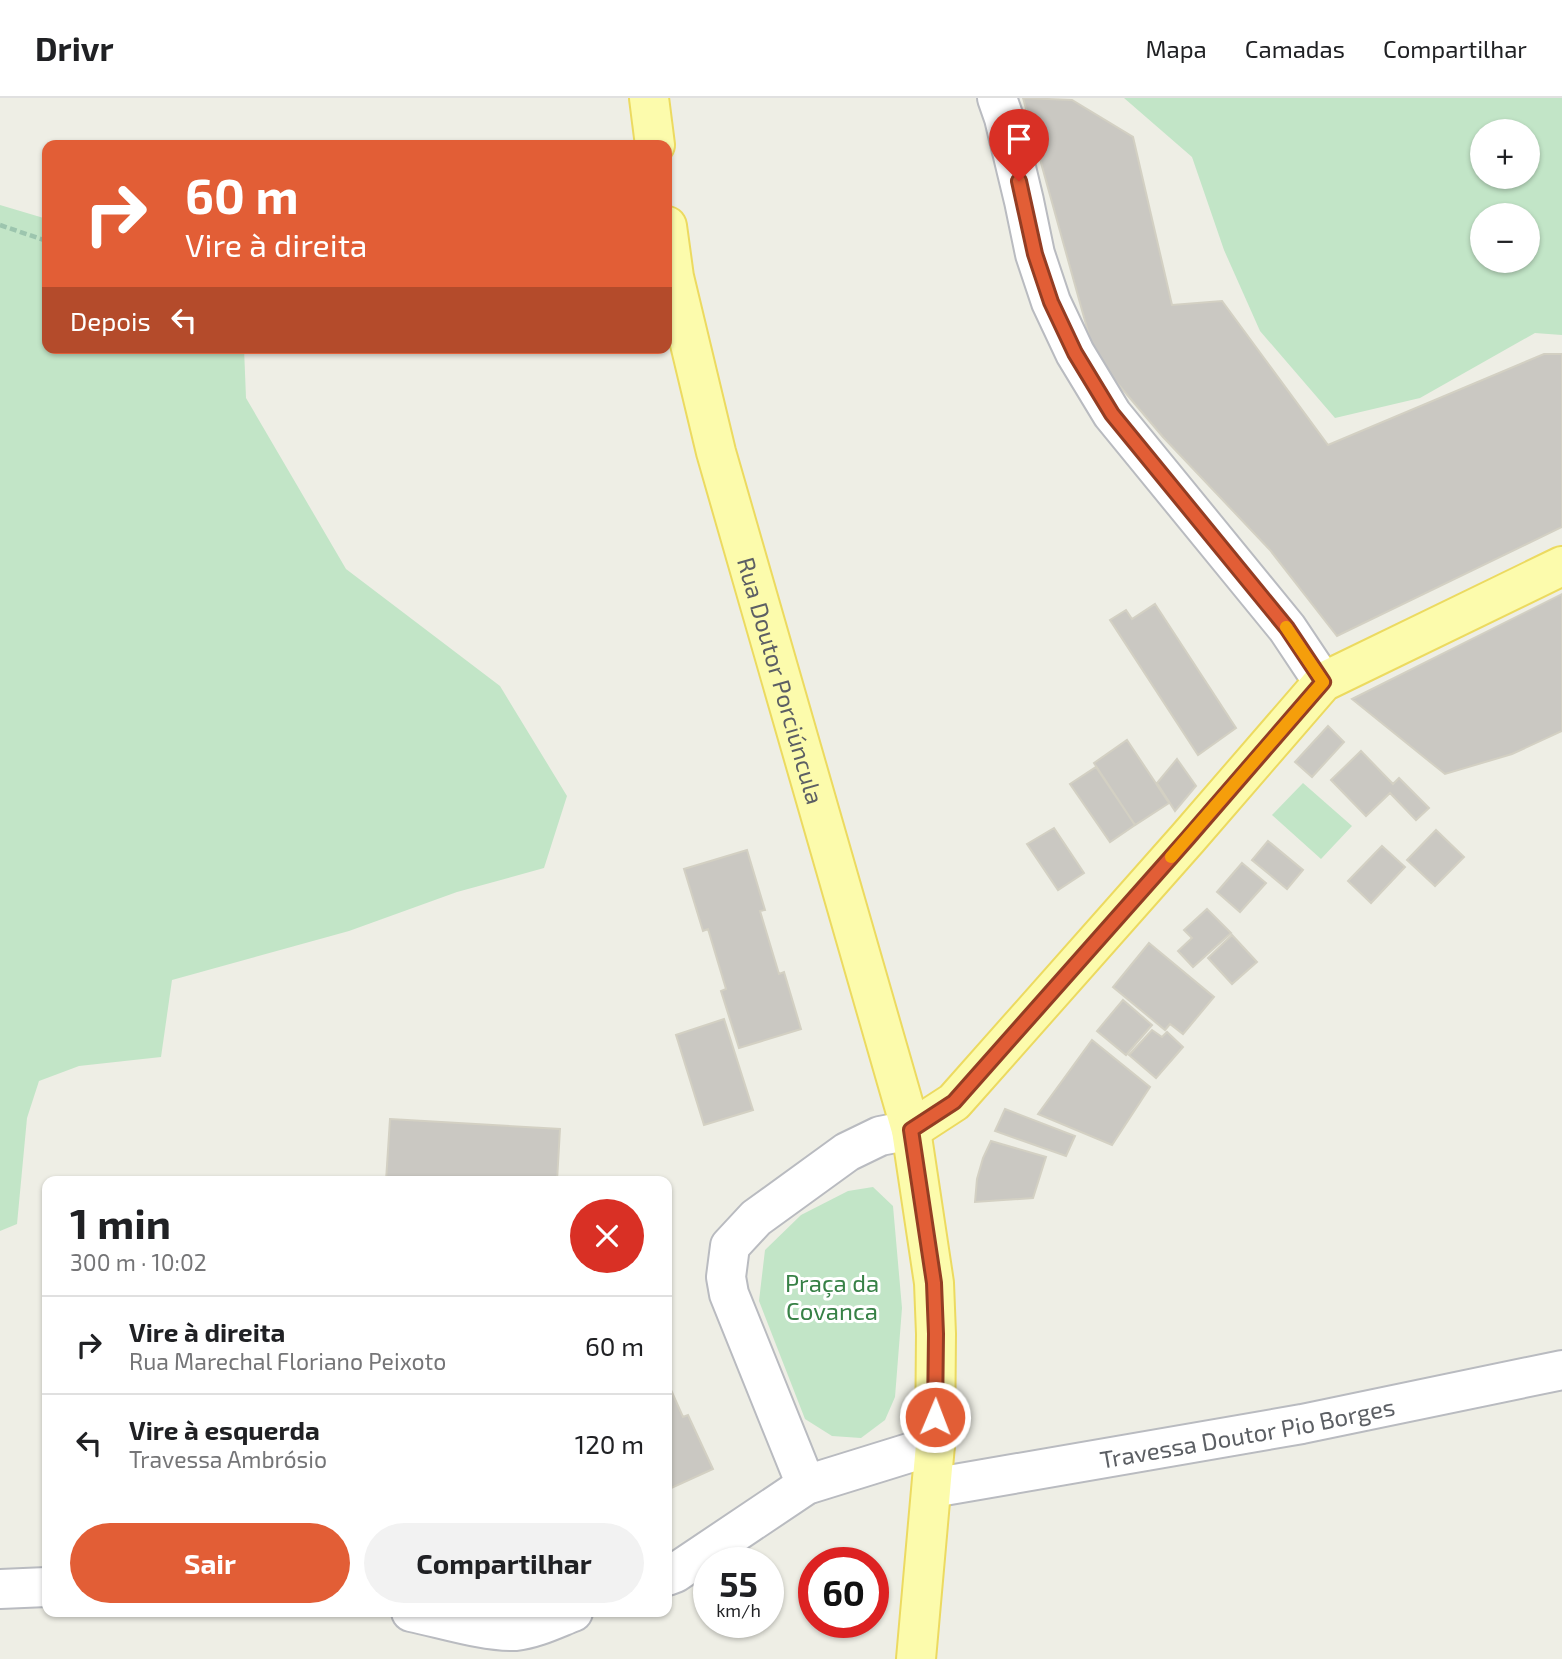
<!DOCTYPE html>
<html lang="pt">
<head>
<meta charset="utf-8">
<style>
	:root { --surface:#fff; --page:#f2f2f2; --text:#202124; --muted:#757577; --line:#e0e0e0; --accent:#e25e36 }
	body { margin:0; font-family:"Exo 2",sans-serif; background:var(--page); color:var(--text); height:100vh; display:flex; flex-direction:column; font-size:26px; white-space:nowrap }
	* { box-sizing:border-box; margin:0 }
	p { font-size:23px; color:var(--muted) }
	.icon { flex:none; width:38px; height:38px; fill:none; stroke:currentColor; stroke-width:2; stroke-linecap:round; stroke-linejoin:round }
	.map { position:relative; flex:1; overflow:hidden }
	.panel { position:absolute; left:42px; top:1078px; width:630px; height:441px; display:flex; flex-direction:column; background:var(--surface); border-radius:14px; box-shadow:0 2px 5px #0004 }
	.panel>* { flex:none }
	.guide { position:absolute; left:42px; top:42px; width:630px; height:214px; border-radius:14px; box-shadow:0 2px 5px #0004; background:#e25e36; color:#fff; overflow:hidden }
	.controls { position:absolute; left:1470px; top:21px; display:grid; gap:14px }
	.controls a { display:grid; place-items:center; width:70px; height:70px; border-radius:50%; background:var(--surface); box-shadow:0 2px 5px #0004; font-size:35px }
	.speed { position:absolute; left:693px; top:1449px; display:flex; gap:14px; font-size:35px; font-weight:700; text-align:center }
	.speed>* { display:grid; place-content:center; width:91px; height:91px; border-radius:50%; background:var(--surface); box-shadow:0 2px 5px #0004; line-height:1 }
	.speed small { font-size:18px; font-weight:400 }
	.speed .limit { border:10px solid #d22; background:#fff; color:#111 }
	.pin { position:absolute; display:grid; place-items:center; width:60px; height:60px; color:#fff; margin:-72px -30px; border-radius:50% 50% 50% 0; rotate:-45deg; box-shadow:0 0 7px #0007 }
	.pin .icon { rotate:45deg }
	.me { position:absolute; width:77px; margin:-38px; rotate:1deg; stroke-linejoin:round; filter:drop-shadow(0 0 5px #0008) }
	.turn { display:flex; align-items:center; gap:24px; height:147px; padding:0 28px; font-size:32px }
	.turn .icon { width:91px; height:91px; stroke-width:2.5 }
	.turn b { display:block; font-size:49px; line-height:60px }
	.then { display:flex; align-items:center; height:66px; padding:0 28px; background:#0003; gap:14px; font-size:26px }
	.round { display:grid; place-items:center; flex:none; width:74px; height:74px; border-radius:37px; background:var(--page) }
	.summary { display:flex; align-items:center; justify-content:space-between; height:119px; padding:0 28px }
	h1 { font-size:42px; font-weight:700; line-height:52px }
	.button { display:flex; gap:14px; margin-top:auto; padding:14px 28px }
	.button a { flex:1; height:80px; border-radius:42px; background:var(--accent); color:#fff; font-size:28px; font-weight:700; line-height:80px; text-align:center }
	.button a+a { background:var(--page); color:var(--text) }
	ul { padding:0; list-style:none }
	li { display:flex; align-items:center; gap:21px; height:98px; padding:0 28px; border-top:2px solid var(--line) }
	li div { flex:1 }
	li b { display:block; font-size:26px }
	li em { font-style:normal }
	header { display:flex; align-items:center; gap:42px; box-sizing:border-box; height:98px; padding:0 35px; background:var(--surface); border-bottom:2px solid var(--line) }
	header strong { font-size:33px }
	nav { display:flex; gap:38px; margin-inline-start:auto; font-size:24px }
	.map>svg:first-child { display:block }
	.green { fill:#c2e5c7; fill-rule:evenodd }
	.building { fill:#cac8c2; stroke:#d3d0c3; stroke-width:2 }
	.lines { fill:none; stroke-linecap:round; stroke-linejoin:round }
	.minor-casing { stroke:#b9bbc0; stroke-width:42 }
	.major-casing { stroke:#ecda60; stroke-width:42 }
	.path { stroke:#9cc5ae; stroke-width:4.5; stroke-dasharray:7 3.5; stroke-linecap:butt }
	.minor { stroke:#fff; stroke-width:38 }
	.major { stroke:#fcfbac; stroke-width:38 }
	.route-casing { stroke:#933d23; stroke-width:18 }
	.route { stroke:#e25e36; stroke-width:12 }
	.slow { stroke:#f59e0b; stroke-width:12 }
	.labels { text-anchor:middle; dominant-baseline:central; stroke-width:6; stroke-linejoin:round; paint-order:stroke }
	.street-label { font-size:24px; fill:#5c5f64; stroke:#fff }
	.park-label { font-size:24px; fill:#378146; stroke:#fff }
</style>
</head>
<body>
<header>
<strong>Drivr</strong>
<nav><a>Mapa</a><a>Camadas</a><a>Compartilhar</a></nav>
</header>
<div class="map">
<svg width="1562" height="1561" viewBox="0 0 1562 1561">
	<rect width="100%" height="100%" fill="#eeeee5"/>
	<!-- green -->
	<path class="green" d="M1124 0H1562V237L1535 235 1420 300 1335 320 1260 233 1224 152 1192 59ZM1482 33H1528V79H1482ZM1482 117H1528V163H1482Z
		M0 107 47 121V250H244L246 300 346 471 500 588 567 698 544 770 457 794 349 833 172 882 161 959 79 968 39 983 27 1020 17 1126 0 1133Z
		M1303 685 1352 728 1321 761 1272 717Z
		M873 1089 893 1108 902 1210 895 1299 885 1322 861 1340 832 1338 805 1321 759 1203 765 1152 801 1117 848 1093Z"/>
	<!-- building -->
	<path class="building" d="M1023 0 1072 2 1133 39 1172 207 1222 203 1328 347 1544 256H1562V429L1337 538 1270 452 1163 339 1095 259Z
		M1562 496V633L1512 656 1445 676 1352 601Z
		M1155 506 1236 630 1198 657 1110 522 1126 512 1132 521Z
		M1328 628 1344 644 1312 679 1295 664Z
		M1127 642 1169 705 1135 727 1094 665Z
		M1361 653 1393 686 1399 680 1429 710 1416 722 1390 695 1366 718 1331 682Z
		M1177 661 1196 688 1175 713 1157 685Z
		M1096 669 1135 727 1110 744 1070 686Z
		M1054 730 1084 775 1058 792 1027 746Z
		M1436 732 1464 759 1435 788 1407 762Z
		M1268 743 1303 772 1287 791 1252 762Z
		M1382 748 1405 769 1371 805 1348 783Z
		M747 752 765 812 760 813 779 876 784 874 801 931 739 950 721 893 726 891 708 831 703 833 684 771Z
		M1242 765 1266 785 1240 814 1217 794Z
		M1207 811 1231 835 1193 869 1178 853 1192 840 1184 832Z
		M1232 837 1257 864 1232 886 1208 860Z
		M1149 845 1214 899 1183 936 1170 926 1165 932 1113 889Z
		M1123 902 1152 927 1126 957 1097 933Z
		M724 921 753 1012 704 1027 676 937Z
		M1152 932 1162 939 1167 934 1183 949 1156 980 1129 957Z
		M1092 942 1150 989 1112 1047 1038 1016Z
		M1005 1011 1075 1038 1066 1058 995 1033Z
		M390 1021 560 1031 557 1083H386Z
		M991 1043 1046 1059 1033 1100 975 1104 977 1081 983 1060Z
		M667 1283 683 1319 688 1317 713 1371 667 1392Z"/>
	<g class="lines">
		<!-- minor casing -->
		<g class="minor-casing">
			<g id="minor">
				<path d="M997 0 1004 20 1024 103 1035 156 1051 204 1075 255 1112 316 1287 530 1323 584"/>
				<path d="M806 1387 729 1196 726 1179 730 1148 756 1120 847 1054 880 1038 911 1032"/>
				<path id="s1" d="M932 1390 1302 1326 1562 1272"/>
				<path d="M667 1478 675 1475 806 1387 935 1347"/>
				<path d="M0 1491 47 1489"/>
				<path d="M411 1514C441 1520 485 1534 515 1533 535 1531 555 1521 573 1514"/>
			</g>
		</g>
		<!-- major casing -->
		<g class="major-casing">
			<g id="major">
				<path d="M649 0 655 47"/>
				<path id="s2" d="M667 128 674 179 716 354 911 1032 934 1185 936 1236 935 1347 916 1561"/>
				<path d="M911 1032 954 1004 1188 740 1323 584 1562 468"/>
			</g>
		</g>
		<!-- path -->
		<path class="path" d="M0 127 47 143"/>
		<!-- minor -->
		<use href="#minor" class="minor"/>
		<!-- major -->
		<use href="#major" class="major"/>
	</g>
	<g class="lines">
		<!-- route casing -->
		<g class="route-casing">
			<path id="route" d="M935 1319 936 1236 934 1185 911 1032 954 1004 1188 740 1323 584 1287 530 1112 316 1075 255 1051 204 1035 156 1019 83"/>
		</g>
		<!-- route -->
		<use href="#route" class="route"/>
		<!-- slow -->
		<path class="slow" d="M1171 759 1323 584 1286 529"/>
	</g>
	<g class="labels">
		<!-- street labels -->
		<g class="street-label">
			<text stroke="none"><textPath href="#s2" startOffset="469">Rua Doutor Porciúncula</textPath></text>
			<text stroke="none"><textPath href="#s1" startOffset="320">Travessa Doutor Pio Borges</textPath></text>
		</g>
		<!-- park labels -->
		<g class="park-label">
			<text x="832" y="1184">Praça da<tspan x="832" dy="28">Covanca</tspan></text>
		</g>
	</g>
</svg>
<div class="controls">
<a>+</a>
<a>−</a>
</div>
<div class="speed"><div>55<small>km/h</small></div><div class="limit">60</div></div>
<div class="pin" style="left:1019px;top:83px;background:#d93025"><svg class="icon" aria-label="arrive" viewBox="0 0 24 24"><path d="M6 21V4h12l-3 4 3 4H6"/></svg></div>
<svg class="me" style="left:935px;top:1319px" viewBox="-20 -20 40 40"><circle r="17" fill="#e25e36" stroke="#fff" stroke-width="3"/><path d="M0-11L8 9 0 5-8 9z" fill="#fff"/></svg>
<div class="guide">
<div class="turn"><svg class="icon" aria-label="right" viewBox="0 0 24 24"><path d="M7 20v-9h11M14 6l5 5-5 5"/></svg><div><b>60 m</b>Vire à direita</div></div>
<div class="then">Depois<svg class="icon" aria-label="left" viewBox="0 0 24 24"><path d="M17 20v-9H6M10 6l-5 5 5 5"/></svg></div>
</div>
<section class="panel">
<div class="summary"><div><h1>1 min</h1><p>300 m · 10:02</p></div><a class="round" style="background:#d93025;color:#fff"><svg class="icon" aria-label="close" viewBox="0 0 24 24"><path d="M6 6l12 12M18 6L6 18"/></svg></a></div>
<ul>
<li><svg class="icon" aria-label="right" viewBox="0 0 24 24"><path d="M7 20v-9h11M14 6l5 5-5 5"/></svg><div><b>Vire à direita</b><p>Rua Marechal Floriano Peixoto</p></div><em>60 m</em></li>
<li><svg class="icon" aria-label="left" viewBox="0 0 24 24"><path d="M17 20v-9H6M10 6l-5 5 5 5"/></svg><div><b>Vire à esquerda</b><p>Travessa Ambrósio</p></div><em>120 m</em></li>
</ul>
<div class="button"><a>Sair</a><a>Compartilhar</a></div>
</section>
</div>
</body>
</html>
